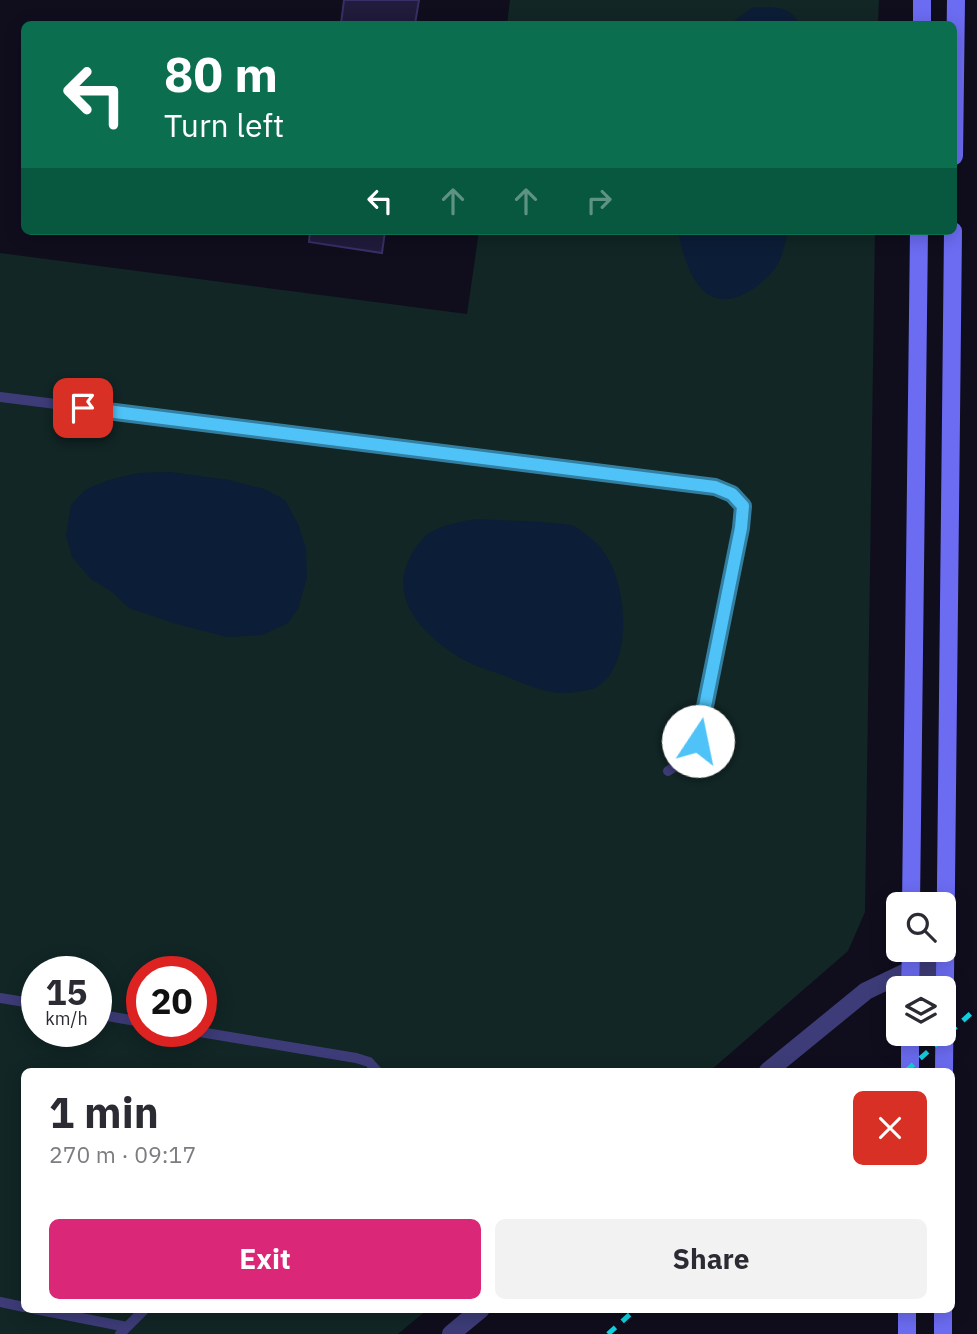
<!DOCTYPE html>
<html lang="en">
<head>
<meta charset="utf-8">
<style>
	:root { --surface:#fff; --page:#f2f2f3; --text:#2b2b33; --muted:#7c7c81; --accent:#db2777 }
	body { margin:0; font-family:"IBM Plex Sans",sans-serif; background:var(--page); color:var(--text); height:100vh; display:flex; flex-direction:column; font-size:26px; white-space:nowrap }
	* { box-sizing:border-box; margin:0 }
	p { font-size:23px; color:var(--muted) }
	.icon { flex:none; width:38px; height:38px; fill:none; stroke:currentColor; stroke-width:2; stroke-linecap:round; stroke-linejoin:round }
	.map { position:relative; flex:1; overflow:hidden }
	.drawer { position:absolute; left:21px; top:1068px; width:934px; height:245px; display:flex; flex-direction:column; background:var(--surface); border-radius:10px; box-shadow:0 4px 18px #0003 }
	.drawer>* { flex:none }
	.guide { position:absolute; left:21px; top:21px; width:936px; height:214px; border-radius:10px; box-shadow:0 4px 18px #0003; background:#0b6e4f; color:#fff; overflow:hidden }
	.controls { position:absolute; left:886px; top:892px; display:grid; gap:14px }
	.controls a { display:grid; place-items:center; width:70px; height:70px; border-radius:10px; background:var(--surface); box-shadow:0 4px 18px #0003; font-size:35px }
	.speed { position:absolute; left:21px; top:956px; display:flex; gap:14px; font-size:35px; font-weight:700; text-align:center }
	.speed>* { display:grid; place-content:center; width:91px; height:91px; border-radius:50%; background:var(--surface); box-shadow:0 4px 18px #0003; line-height:1 }
	.speed small { font-size:18px; font-weight:400 }
	.speed .limit { border:10px solid #d22; background:#fff; color:#111 }
	.pin { position:absolute; display:grid; place-items:center; width:60px; height:60px; color:#fff; margin:-30px; border-radius:14px; box-shadow:0 4px 10px #0006 }
	.me { position:absolute; width:77px; margin:-38px; rotate:11deg; stroke-linejoin:round; filter:drop-shadow(0 0 5px #0008) }
	.turn { display:flex; align-items:center; gap:24px; height:147px; padding:0 28px; font-size:32px }
	.turn .icon { width:91px; height:91px; stroke-width:2.5 }
	.turn b { display:block; font-size:49px; line-height:60px }
	.lanes { display:flex; align-items:center; height:66px; padding:0 28px; background:#0003; justify-content:center; gap:35px; direction:ltr }
	.lanes .off { opacity:.35 }
	.round { display:grid; place-items:center; flex:none; width:74px; height:74px; border-radius:10px; background:var(--page) }
	.summary { display:flex; align-items:center; justify-content:space-between; height:119px; padding:0 28px }
	h1 { font-size:42px; font-weight:800; line-height:52px }
	.primary-button { display:flex; gap:14px; margin-top:auto; padding:14px 28px }
	.primary-button a { flex:1; height:80px; border-radius:10px; background:var(--accent); color:#fff; font-size:28px; font-weight:800; line-height:80px; text-align:center }
	.primary-button a+a { background:var(--page); color:var(--text) }
	.map>svg:first-child { display:block }
	.green { fill:#112625; fill-rule:evenodd }
	.water { fill:#0c1d37 }
	.building { fill:#211b3c; stroke:#382f66; stroke-width:2 }
	.lines { fill:none; stroke-linecap:round; stroke-linejoin:round }
	.lane { stroke:#3d3c78; stroke-width:10 }
	.street { stroke:#3d3c78; stroke-width:18 }
	.secondary { stroke:#6c6cf3; stroke-width:18 }
	.rail { stroke:#12d2e2; stroke-width:5; stroke-dasharray:10 9; stroke-linecap:butt }
	.route-casing { stroke:#337fa1; stroke-width:18 }
	.route { stroke:#4fc3f7; stroke-width:12 }
</style>
</head>
<body>
<div class="map">
<svg width="977" height="1334" viewBox="0 0 977 1334">
	<rect width="100%" height="100%" fill="#100d1d"/>
	<!-- green -->
	<path class="green" d="M510 0H879L878 24H507Z
		M479 231H875L865 912 848 951 710 1071H24V1309H428L398 1334H0V253L467 314ZM37 971H96V1031H37ZM142 971H201V1031H142Z"/>
	<!-- water -->
	<path class="water" d="M753 7C773 7 789 5 800 24H730Z
		M678 231H788C785 243 783 256 776 267 759 290 722 315 699 286 687 270 682 250 678 231Z
		M170 472 229 480 264 489 285 500 298 524 306 548 307 577 298 609 288 623 262 635 227 637 173 623 129 608 112 592 91 579 72 557 66 535 71 505 85 490 109 480 138 473Z
		M474 519C490 520 566 522 574 526 582 531 593 539 599 546 627 575 636 663 597 687 590 691 570 693 561 693 545 693 525 684 510 678 496 672 479 668 466 661 431 642 389 604 408 562 423 528 440 526 474 519Z"/>
	<!-- building -->
	<path class="building" d="M344 0H419L415 24H341Z
		M310 231H385L382 253 309 242Z"/>
	<g class="lines">
		<!-- lane -->
		<path class="lane" d="M0 397 715 487 732 494 742 506 741 528 698 741 691 755 668 771
			M0 998 37 1004
			M96 1014 142 1022
			M194 1031 356 1058 369 1062 377 1071
			M0 1302 24 1307
			M35 1309 127 1327
			M120 1334 145 1309"/>
		<!-- street -->
		<path class="street" d="M768 1071 866 991 910 970 945 967
			M451 1334 481 1309"/>
		<!-- secondary -->
		<path class="secondary" d="M922 24V0
			M954 156 956 0
			M911 905 919 231
			M910 989 911 950
			M910 1071V1034
			M944 1071 953 231
			M907 1334V1309
			M943 1334V1309"/>
		<!-- rail -->
		<path class="rail" d="M906 1071 977 1008
			M608 1334 636 1309"/>
	</g>
	<g class="lines">
		<!-- route casing -->
		<g class="route-casing">
			<path id="route" d="M83 408 715 487 732 494 743 506 741 528 698 741"/>
		</g>
		<!-- route -->
		<use href="#route" class="route"/>
	</g>
</svg>
<div class="controls">
<a><svg class="icon" aria-label="search" viewBox="0 0 24 24"><circle cx="10" cy="10" r="6"/><path d="M15 15l6 6"/></svg></a>
<a><svg class="icon" aria-label="layers" viewBox="0 0 24 24"><path d="M12 4l9 5-9 5-9-5zM3 14l9 5 9-5"/></svg></a>
</div>
<div class="speed"><div>15<small>km/h</small></div><div class="limit">20</div></div>
<div class="pin" style="left:83px;top:408px;background:#d93025"><svg class="icon" aria-label="arrive" viewBox="0 0 24 24"><path d="M6 21V4h12l-3 4 3 4H6"/></svg></div>
<svg class="me" style="left:698px;top:741px" viewBox="-20 -20 40 40"><circle r="19" fill="#fff"/><path d="M0-13L10 11 0 6-10 11z" fill="#4fc3f7"/></svg>
<div class="guide">
<div class="turn"><svg class="icon" aria-label="left" viewBox="0 0 24 24"><path d="M17 20v-9H6M10 6l-5 5 5 5"/></svg><div><b>80 m</b>Turn left</div></div>
<div class="lanes"><svg class="icon" aria-label="left" viewBox="0 0 24 24"><path d="M17 20v-9H6M10 6l-5 5 5 5"/></svg><svg class="icon off" aria-label="ahead" viewBox="0 0 24 24"><path d="M12 20V5M6 11l6-6 6 6"/></svg><svg class="icon off" aria-label="ahead" viewBox="0 0 24 24"><path d="M12 20V5M6 11l6-6 6 6"/></svg><svg class="icon off" aria-label="right" viewBox="0 0 24 24"><path d="M7 20v-9h11M14 6l5 5-5 5"/></svg></div>
</div>
<section class="drawer">
<div class="summary"><div><h1>1 min</h1><p>270 m · 09:17</p></div><a class="round" style="background:#d93025;color:#fff"><svg class="icon" aria-label="close" viewBox="0 0 24 24"><path d="M6 6l12 12M18 6L6 18"/></svg></a></div>
<div class="primary-button"><a>Exit</a><a>Share</a></div>
</section>
</div>
</body>
</html>
